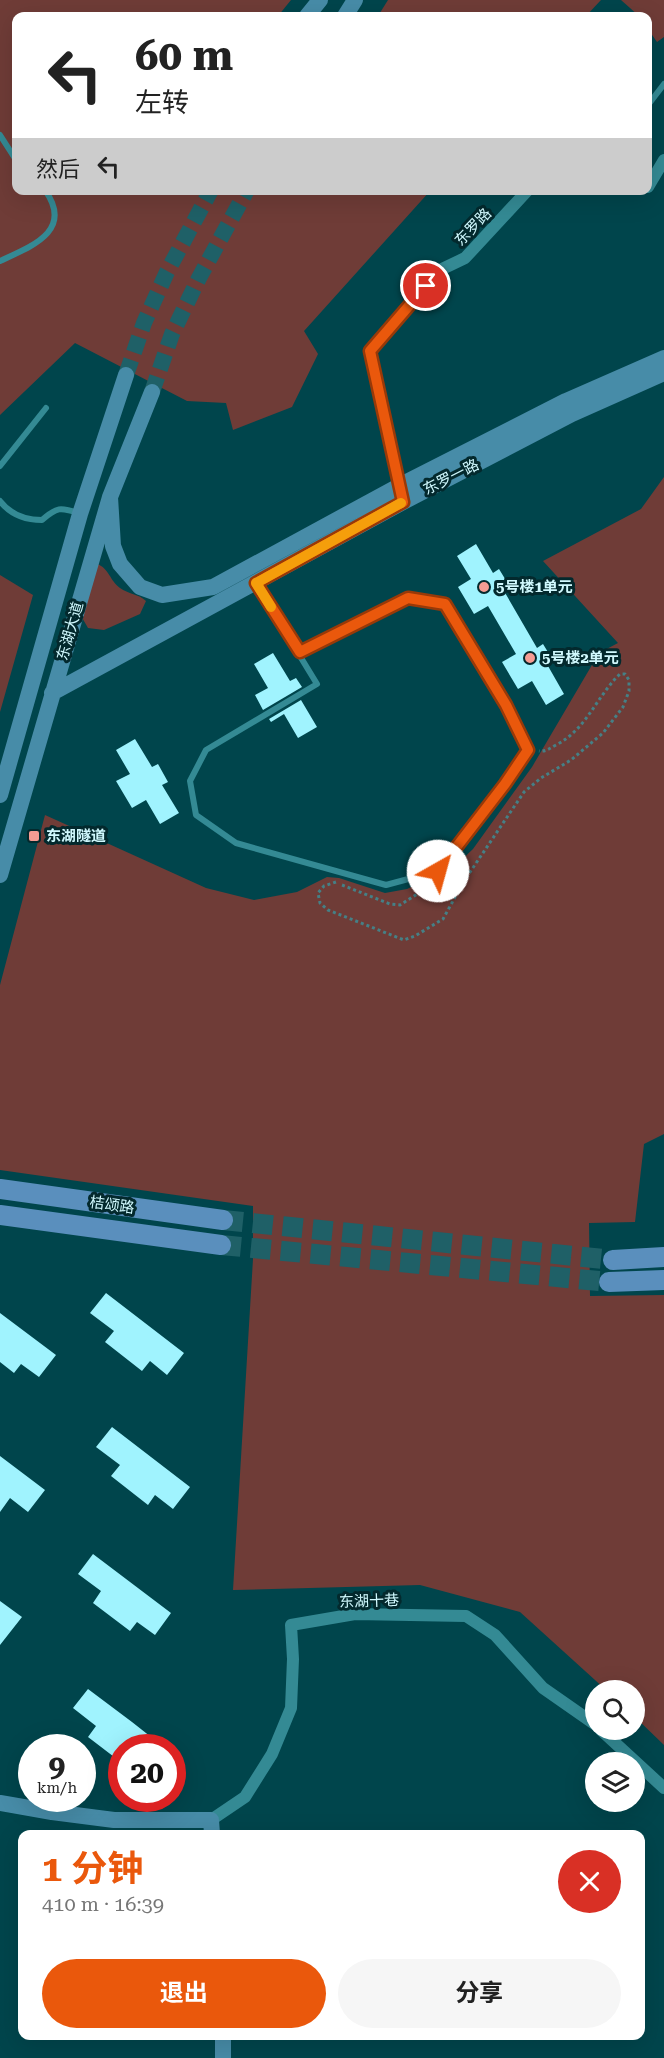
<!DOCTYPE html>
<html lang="zh">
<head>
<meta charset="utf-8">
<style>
	:root { --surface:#fff; --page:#f6f6f6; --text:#222; --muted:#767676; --accent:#ea580c }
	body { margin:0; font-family:"Roboto Serif","Noto Sans SC",serif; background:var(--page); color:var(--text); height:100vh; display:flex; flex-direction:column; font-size:22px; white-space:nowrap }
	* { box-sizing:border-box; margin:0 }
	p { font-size:20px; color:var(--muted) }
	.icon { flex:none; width:33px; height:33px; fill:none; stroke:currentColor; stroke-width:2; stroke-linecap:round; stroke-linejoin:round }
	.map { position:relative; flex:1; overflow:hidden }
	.panel { position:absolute; left:18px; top:1830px; width:627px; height:210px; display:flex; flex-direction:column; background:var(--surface); border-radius:12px; box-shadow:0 6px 24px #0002 }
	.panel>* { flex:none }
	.guide { position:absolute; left:12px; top:12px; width:640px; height:183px; border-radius:12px; box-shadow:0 6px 24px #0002; background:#fff; color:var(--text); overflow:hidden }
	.controls { position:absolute; left:585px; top:1680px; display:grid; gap:12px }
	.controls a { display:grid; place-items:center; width:60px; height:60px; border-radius:50%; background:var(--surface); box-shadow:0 6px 24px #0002; font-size:30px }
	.speed { position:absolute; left:18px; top:1734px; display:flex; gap:12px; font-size:30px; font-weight:700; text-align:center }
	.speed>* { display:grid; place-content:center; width:78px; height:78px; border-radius:50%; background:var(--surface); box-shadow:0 6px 24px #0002; line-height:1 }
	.speed small { font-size:15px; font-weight:400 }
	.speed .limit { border:9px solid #d22; background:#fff; color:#111 }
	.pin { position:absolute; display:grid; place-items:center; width:51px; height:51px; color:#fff; margin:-26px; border:3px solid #fff; border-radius:50%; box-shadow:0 2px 6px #0007 }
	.me { position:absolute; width:66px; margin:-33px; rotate:38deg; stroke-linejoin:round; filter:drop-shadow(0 0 4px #0008) }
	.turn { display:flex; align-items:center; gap:21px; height:126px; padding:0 24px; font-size:27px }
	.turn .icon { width:78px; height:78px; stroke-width:2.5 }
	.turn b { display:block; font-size:42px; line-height:51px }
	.then { display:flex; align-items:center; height:57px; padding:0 24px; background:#0003; gap:12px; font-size:22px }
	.round { display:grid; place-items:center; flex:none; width:63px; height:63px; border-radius:32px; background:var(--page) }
	.overview { display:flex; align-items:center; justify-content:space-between; height:102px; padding:0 24px }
	h1 { font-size:36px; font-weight:700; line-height:45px; color:var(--accent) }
	.cta { display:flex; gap:12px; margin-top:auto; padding:12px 24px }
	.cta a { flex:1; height:69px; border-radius:36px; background:var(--accent); color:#fff; font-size:24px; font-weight:700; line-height:69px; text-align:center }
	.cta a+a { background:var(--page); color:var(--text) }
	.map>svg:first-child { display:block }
	.green { fill:#6f3c37 }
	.building { fill:#a0f3fe }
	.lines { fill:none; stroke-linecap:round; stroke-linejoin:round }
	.secondary-tunnel { stroke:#1f6067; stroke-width:16; stroke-dasharray:16 8; stroke-linecap:butt }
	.primary-tunnel { stroke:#1f6067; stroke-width:20; stroke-dasharray:20 10; stroke-linecap:butt }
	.path { stroke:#458086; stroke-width:3; stroke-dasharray:3 3; stroke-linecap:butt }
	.lane { stroke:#348a94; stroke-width:6 }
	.street { stroke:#348a94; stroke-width:12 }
	.secondary { stroke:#478ca8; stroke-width:16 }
	.primary { stroke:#5a8fbd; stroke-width:20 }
	.route-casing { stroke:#983908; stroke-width:15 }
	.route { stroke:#ea580c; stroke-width:10 }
	.slow { stroke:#f59e0b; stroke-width:10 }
	.poi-dot { fill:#f59c93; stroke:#03292d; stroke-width:2 }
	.labels { text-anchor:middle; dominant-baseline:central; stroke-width:6; stroke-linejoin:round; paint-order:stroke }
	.street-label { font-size:15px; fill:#d1f9fe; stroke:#03292d }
	.poi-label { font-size:15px; font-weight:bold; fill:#d1f9fe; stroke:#03292d; text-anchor:start }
</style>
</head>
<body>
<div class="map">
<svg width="664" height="2058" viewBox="0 0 664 2058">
	<rect width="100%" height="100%" fill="#00454c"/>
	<!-- green -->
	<path class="green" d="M0 0H291L278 16H16V190L430 191 304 331 318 354 292 407 233 430 226 403 187 401 75 343 0 415Z
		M388 0H601L586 16H378Z
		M621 0H664V37L657 42 648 29V16H639Z
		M664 477V1134L644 1144 635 1222 589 1223 590 1296 664 1295V1745L635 1717 634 1690H606L520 1612 420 1585 233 1590 253 1259V1206L0 1170V985L45 815 206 888 254 900 297 892 327 877 339 878 385 893 407 889 454 867 473 849 532 767 599 653 618 643 543 561 641 509Z
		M97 564C109 568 110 581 120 588 128 594 139 594 146 601L140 614 104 630 88 628 80 614Z
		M0 575 33 595 0 712Z"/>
	<!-- building -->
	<path class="building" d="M476 544 493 573 499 569 510 587 504 591 537 648 543 644 554 662 548 666 564 694 546 705 532 681 518 689 502 662 516 654 488 606 474 614 458 587 471 579 457 556Z
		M273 653 290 681 296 678 302 687 263 710 255 695 268 688 254 664Z
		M301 700 317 727 298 738 284 714 271 722 269 719Z
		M135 739 152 767 158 764 168 782 162 785 179 813 160 824 146 800 132 808 116 781 130 774 116 750Z
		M106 1293 184 1353 167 1375 150 1361 142 1371 105 1342 114 1331 90 1313Z
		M0 1313 56 1355 39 1377 21 1364 14 1373 0 1362Z
		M112 1427 190 1487 173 1509 155 1495 148 1505 111 1476 120 1465 96 1447Z
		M0 1456 45 1490 28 1512 10 1498 0 1512Z
		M93 1554 171 1613 155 1635 137 1622 130 1631 93 1603 101 1591 78 1574Z
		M0 1601 22 1617 0 1645Z
		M88 1689 132 1722 165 1748H122V1763L88 1737 96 1726 73 1708Z"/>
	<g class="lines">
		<!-- secondary-tunnel -->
		<path class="secondary-tunnel" d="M126 375 144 323 167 272 211 190
			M152 392 172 334 199 278 247 190"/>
		<!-- primary-tunnel -->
		<path class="primary-tunnel" d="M223 1220 613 1260
			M221 1245 609 1282"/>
		<!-- path -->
		<path class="path" d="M336 882 324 886 318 893 320 903 328 910 404 940 415 936 443 919 464 881 524 792 541 778 571 760 603 733 623 707 629 691V680L625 674H620C596 697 587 729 556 745 550 748 546 752 539 751
			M342 885 390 904 400 905 433 884"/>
		<!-- lane -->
		<path class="lane" d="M648 105 664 84
			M0 135 16 160
			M0 261C32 246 74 231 45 190
			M0 466 46 408
			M0 501C10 514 25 520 42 520 57 507 60 507 79 513
			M256 584 317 684 206 750 190 781 196 815 236 843 386 885 438 871 505 784 528 750 506 705 445 604 408 598 300 652"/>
		<!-- street -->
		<path class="street" d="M648 187 664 160
			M400 492 370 351 440 270 465 258 528 190
			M601 1730 664 1788
			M211 1820 245 1797 272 1754 291 1708 293 1659 291 1625 355 1614 466 1616 495 1635 543 1688 596 1725"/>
		<!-- secondary -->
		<path class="secondary" d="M307 16 320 0
			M345 16 355 0
			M110 497 113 546 120 564 140 587 162 595 213 587 399 486 566 401 664 358
			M52 693 403 502 572 414 664 373
			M0 795 80 514 126 375
			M0 875 110 497 152 392
			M0 1803 52 1812 114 1820H211L212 1834
			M223 2036V2058"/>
		<!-- primary -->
		<path class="primary" d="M0 1189 223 1220
			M0 1215 221 1245
			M613 1260 664 1257
			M609 1282 664 1280"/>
	</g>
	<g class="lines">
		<!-- route casing -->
		<g class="route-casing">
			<path id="route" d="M426 286 370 351 403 502 256 583 300 652 408 598 445 604 506 705 528 750 505 784 438 871"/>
		</g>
		<!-- route -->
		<use href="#route" class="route"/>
		<!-- slow -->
		<path class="slow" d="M271 607 256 583 401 503"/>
	</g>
	<!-- markers -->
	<g class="poi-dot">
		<circle cx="484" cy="587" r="6"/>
		<circle cx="530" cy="658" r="6"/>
		<rect x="28" y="830" width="12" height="12" rx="3"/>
	</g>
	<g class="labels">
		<!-- street labels -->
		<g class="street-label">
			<text transform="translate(473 227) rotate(-46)">东罗路</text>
			<text transform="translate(451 477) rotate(-27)">东罗一路</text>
			<text transform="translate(70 631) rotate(-74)">东湖大道</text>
			<text transform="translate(112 1205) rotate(8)">桔颂路</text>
			<text transform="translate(369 1601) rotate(-2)">东湖十巷</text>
		</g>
		<!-- poi labels -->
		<g class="poi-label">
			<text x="496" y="587">5号楼1单元</text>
			<text x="542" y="658">5号楼2单元</text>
			<text x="46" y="836">东湖隧道</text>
		</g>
	</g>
</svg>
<div class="controls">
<a><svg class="icon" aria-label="search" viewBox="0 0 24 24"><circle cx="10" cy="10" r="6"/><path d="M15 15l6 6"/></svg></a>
<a><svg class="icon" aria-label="layers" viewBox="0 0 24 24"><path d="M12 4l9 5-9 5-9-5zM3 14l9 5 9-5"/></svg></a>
</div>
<div class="speed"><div>9<small>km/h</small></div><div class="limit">20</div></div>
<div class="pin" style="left:426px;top:286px;background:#d93025"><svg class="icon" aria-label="arrive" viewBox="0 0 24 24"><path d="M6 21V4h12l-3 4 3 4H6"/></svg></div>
<svg class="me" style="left:438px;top:871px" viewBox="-20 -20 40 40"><circle r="19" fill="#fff"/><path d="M0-13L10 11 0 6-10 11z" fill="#ea580c"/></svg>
<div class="guide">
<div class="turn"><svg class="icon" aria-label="left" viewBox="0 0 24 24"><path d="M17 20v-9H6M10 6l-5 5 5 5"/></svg><div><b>60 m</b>左转</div></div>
<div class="then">然后<svg class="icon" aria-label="left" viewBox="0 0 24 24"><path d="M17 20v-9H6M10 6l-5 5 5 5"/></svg></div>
</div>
<section class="panel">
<div class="overview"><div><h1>1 分钟</h1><p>410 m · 16:39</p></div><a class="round" style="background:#d93025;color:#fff"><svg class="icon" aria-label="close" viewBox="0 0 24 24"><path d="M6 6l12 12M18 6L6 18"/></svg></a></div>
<div class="cta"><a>退出</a><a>分享</a></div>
</section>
</div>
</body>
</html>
